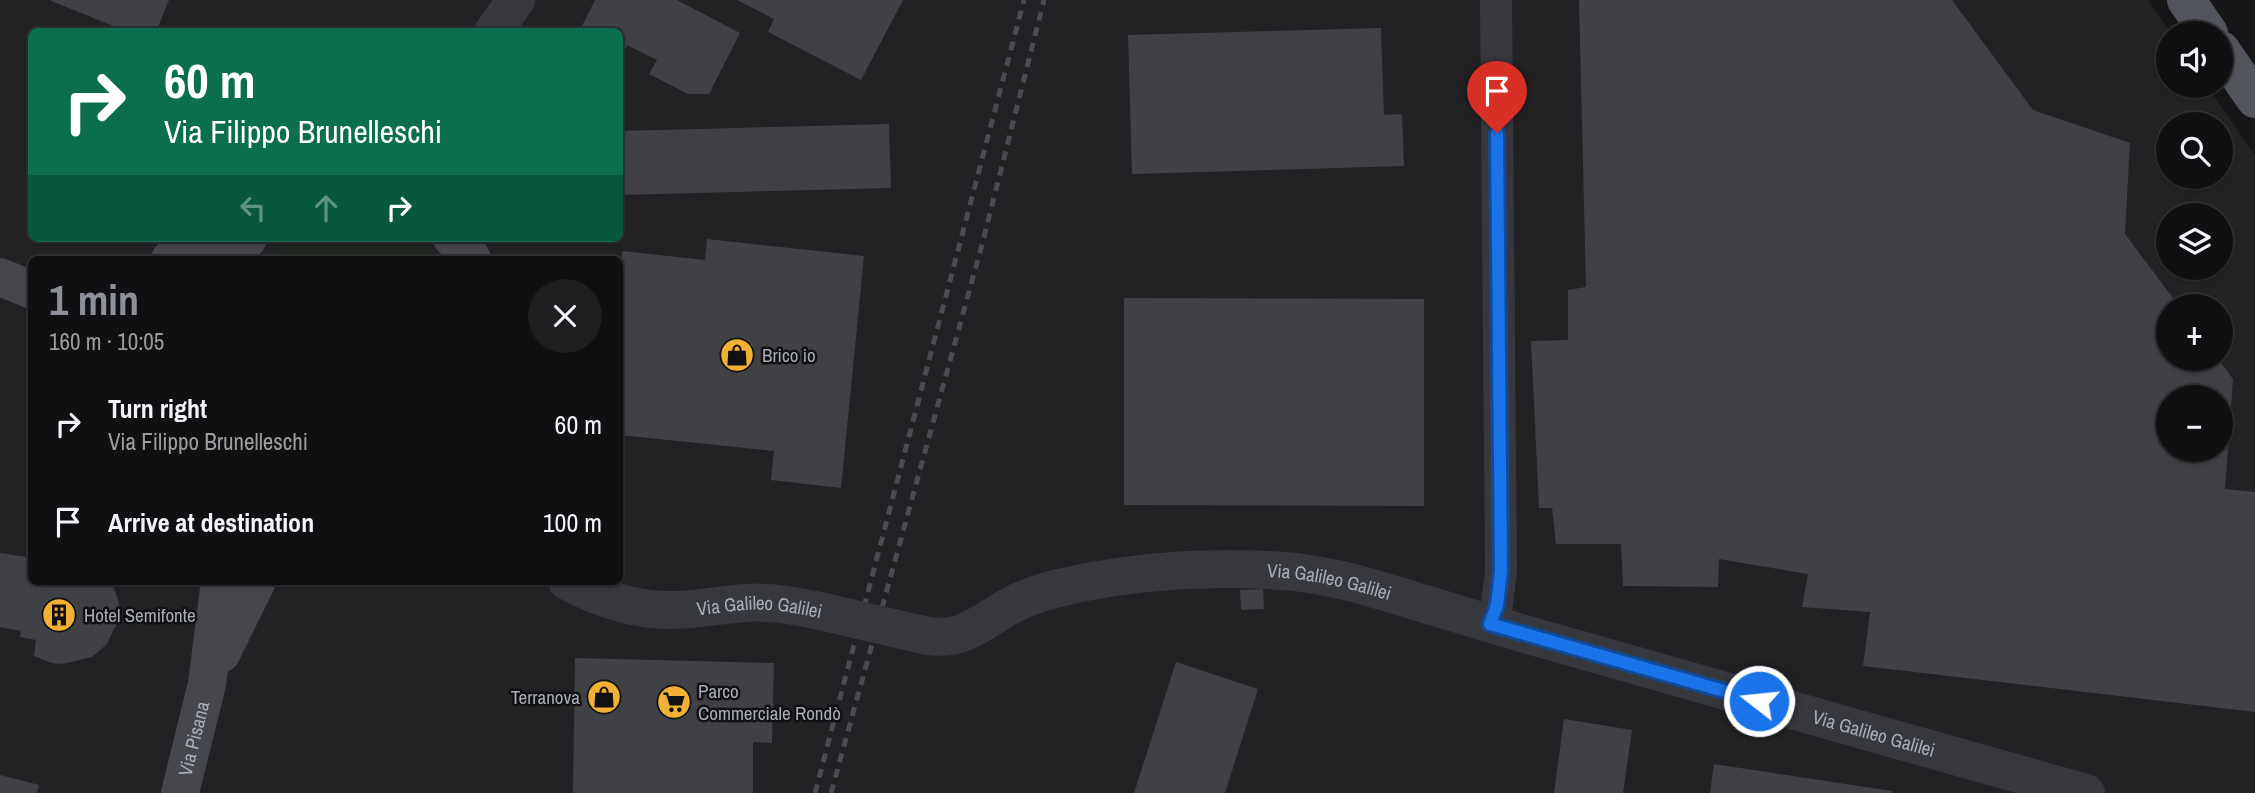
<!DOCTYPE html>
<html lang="en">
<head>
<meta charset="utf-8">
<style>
	:root { --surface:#101012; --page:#1e1e20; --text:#f1f3f6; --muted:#9c9d9f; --line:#303032; --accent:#8c9099 }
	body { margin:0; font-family:"Archivo Narrow",sans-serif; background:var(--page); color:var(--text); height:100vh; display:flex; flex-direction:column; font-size:26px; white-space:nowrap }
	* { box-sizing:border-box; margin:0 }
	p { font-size:23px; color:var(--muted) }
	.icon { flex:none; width:38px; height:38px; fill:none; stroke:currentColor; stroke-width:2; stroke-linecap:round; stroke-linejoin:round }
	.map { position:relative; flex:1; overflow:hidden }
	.panel { position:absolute; left:28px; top:256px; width:595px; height:329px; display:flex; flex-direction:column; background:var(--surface); border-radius:10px; box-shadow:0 2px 5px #0004,0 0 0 2px var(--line) }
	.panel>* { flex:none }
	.guide { position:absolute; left:28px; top:28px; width:595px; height:214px; border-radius:10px; box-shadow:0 2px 5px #0004,0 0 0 2px var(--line); background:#0b6e4f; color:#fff; overflow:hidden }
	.buttons { position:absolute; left:2156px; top:21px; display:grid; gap:14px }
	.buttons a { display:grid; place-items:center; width:77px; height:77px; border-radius:50%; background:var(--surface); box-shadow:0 2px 5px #0004,0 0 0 2px var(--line); font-size:35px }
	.pin { position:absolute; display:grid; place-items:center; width:60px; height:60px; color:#fff; margin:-72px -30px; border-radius:50% 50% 50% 0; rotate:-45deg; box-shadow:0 0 7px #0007 }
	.pin .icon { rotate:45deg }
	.me { position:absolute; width:77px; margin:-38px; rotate:286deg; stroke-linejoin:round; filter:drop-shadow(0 0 5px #0008) }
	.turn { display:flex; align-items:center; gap:24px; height:147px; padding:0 21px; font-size:32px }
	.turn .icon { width:91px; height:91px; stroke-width:2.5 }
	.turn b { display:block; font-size:49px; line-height:60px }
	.lanes { display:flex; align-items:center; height:66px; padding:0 21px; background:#0003; justify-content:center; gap:35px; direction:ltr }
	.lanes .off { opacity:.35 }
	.round { display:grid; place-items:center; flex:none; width:74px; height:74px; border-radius:37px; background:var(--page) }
	.head { display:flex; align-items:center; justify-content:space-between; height:119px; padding:0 21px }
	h1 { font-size:42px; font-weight:700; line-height:52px; color:var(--accent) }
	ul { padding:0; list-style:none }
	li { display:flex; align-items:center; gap:21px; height:98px; padding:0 21px }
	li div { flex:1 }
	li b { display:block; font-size:26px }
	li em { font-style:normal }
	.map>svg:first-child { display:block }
	.built { fill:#222225; fill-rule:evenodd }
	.green { fill:#1e261f }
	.building { fill:#404145; fill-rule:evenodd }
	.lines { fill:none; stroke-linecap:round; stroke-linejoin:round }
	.minor { stroke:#37383d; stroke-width:32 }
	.tertiary { stroke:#37383d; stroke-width:38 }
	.secondary { stroke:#45474d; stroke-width:38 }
	.primary { stroke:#53555c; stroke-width:38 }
	.rail { stroke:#4a4c52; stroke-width:5; stroke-dasharray:9 7; stroke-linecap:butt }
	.tertiary-bridge { stroke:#37383d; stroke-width:38 }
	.route-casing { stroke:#114b97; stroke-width:18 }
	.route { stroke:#1a73e8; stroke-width:12 }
	.labels { text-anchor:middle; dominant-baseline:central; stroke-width:5; stroke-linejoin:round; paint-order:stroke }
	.poi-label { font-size:19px; fill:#a8adb8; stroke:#111113; text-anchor:start }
	.street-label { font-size:19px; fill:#a8adb8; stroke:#111113 }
</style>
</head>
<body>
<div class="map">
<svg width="2255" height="793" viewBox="0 0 2255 793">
	<rect width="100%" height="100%" fill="#161618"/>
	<!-- built -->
	<path class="built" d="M0 0H2148L2171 33H2168V86H2207L2255 155V793H0ZM32 32H620V238H32ZM2168 124H2221V177H2168ZM2168 215H2221V268H2168ZM32 259H620V581H32ZM2168 306H2221V359H2168ZM2168 397H2221V450H2168Z"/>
	<!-- green -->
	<path class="green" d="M293 238H416L445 259H266Z"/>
	<!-- building -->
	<path class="building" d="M49 0H169L156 32H128Z
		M595 0H677L740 33 709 94H688L649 74 657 60 627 45 620 60V32H579Z
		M737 0H903L861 80 768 32 774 19Z
		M1579 0H1952L2033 110 2130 143 2125 234 2179 306H2168V359H2218L2233 379 2225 489 2255 492V712L1863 666 1870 612 1802 607 1808 574 1719 559 1718 587 1623 586 1621 544H1556L1552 508H1539L1531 341 1568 340V290L1586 287ZM2168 397H2221V450H2168Z
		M1381 28 1384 115 1402 114 1404 166 1132 174 1128 35Z
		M889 124 891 188 620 195V131Z
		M707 239 864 256 841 488 771 480 774 451 620 435V276L622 251 705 260Z
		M1124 298 1424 299V506L1124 505Z
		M0 553 26 557 32 553V581H112L119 604 116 625 107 644 92 657 62 664 52 663 34 656 36 640 20 637 21 631 0 627Z
		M1263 589 1264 609 1241 610 1240 590Z
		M575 658 774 663 772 743 753 742V793H573Z
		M1176 662 1258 689 1225 793H1134Z
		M1564 719 1632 730 1623 793H1554Z
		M1714 764 1892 791V793H1710Z
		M0 775 39 785 37 793H0Z"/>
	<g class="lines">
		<!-- minor -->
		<path class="minor" d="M1490 624 1497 605 1501 571 1496 0"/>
		<!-- tertiary -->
		<g class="tertiary">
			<path d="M493 32 516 0"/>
			<path id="s1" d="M567 581C597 597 630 609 664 610 691 611 718 605 745 603 771 601 795 606 820 611"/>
			<path id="s2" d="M919 634C959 644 976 626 1008 607 1024 598 1042 592 1059 588 1133 570 1220 565 1295 572 1340 577 1382 591 1425 604 1468 617 1510 630 1553 642 1731 693 1908 743 2086 793"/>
		</g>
		<!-- secondary -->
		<g class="secondary">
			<path d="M452 238 466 249 472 259"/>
			<path d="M170 259 247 240"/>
			<path d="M0 277 32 290"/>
			<path d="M221 654 257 581"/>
			<path id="s3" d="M180 793 207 684 220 581"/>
		</g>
		<!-- primary -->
		<path class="primary" d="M2186 0 2209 33
			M2221 50 2255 99"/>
		<!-- rail -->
		<path class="rail" d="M815 793 1024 0
			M831 793 983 241 1044 0"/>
		<!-- tertiary-bridge -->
		<path class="tertiary-bridge" d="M820 611 919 634"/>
	</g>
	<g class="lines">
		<!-- route casing -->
		<g class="route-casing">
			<path id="route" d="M1497 133 1501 571 1497 605 1490 624 1759 701"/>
		</g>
		<!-- route -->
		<use href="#route" class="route"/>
	</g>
	<!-- icons -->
	<defs>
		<g id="shop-disc" transform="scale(1.75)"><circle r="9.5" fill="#f2b134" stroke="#111113"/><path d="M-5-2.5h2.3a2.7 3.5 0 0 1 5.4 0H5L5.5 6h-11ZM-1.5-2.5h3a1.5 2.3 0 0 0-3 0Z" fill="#111"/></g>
		<g id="building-disc" transform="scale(1.75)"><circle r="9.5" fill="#f2b134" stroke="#111113"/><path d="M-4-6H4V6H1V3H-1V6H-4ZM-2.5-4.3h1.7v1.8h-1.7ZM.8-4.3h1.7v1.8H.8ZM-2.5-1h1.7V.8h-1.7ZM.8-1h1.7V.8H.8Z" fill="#111"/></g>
		<g id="supermarket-disc" transform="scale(1.75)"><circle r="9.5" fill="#f2b134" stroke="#111113"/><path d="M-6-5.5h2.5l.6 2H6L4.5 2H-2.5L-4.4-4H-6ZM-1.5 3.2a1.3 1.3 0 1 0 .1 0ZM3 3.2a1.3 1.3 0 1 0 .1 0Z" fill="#111"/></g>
	</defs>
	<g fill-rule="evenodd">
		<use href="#shop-disc" x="737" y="355"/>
		<use href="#building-disc" x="59" y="615"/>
		<use href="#shop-disc" x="604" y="697"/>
		<use href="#supermarket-disc" x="674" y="702"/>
	</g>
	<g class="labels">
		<!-- poi labels -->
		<g class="poi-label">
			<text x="762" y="355">Brico io</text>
			<text x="84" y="615">Hotel Semifonte</text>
			<text x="698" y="691">Parco<tspan x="698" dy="22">Commerciale Rondò</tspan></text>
			<text x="580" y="697" text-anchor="end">Terranova</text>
		</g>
		<!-- street labels -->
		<g class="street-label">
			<text stroke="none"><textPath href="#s2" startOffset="424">Via Galileo Galilei</textPath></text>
			<text stroke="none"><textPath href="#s1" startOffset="198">Via Galileo Galilei</textPath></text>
			<text stroke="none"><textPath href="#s2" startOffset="990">Via Galileo Galilei</textPath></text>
			<text stroke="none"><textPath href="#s3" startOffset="56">Via Pisana</textPath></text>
		</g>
	</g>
</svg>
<div class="buttons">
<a><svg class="icon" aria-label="sound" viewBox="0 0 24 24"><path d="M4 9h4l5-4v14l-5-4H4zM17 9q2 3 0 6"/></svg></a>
<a><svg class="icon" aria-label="search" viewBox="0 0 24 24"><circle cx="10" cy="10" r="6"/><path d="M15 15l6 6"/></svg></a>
<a><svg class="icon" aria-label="layers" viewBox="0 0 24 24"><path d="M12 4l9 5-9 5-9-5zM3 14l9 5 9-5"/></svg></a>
<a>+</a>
<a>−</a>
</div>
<div class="pin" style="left:1497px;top:133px;background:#d93025"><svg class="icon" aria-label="arrive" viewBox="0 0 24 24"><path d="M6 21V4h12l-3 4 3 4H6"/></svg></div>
<svg class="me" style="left:1759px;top:701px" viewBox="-20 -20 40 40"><circle r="17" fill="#1a73e8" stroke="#fff" stroke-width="3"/><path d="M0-11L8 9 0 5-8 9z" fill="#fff"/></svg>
<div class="guide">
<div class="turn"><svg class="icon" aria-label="right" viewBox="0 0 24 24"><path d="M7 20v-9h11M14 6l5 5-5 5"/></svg><div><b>60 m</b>Via Filippo Brunelleschi</div></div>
<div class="lanes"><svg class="icon off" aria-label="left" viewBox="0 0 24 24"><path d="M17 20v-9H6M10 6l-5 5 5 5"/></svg><svg class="icon off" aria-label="ahead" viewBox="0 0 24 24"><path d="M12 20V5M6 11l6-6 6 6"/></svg><svg class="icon" aria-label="right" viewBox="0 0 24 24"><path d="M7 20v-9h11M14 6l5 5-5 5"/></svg></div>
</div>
<section class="panel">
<div class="head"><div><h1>1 min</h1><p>160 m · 10:05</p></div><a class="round"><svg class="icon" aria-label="close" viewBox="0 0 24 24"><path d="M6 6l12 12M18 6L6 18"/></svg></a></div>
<ul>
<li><svg class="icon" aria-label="right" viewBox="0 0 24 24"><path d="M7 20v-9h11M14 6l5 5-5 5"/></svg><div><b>Turn right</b><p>Via Filippo Brunelleschi</p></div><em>60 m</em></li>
<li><svg class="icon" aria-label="arrive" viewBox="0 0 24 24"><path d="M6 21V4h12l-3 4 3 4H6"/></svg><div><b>Arrive at destination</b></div><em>100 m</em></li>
</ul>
</section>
</div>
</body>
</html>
